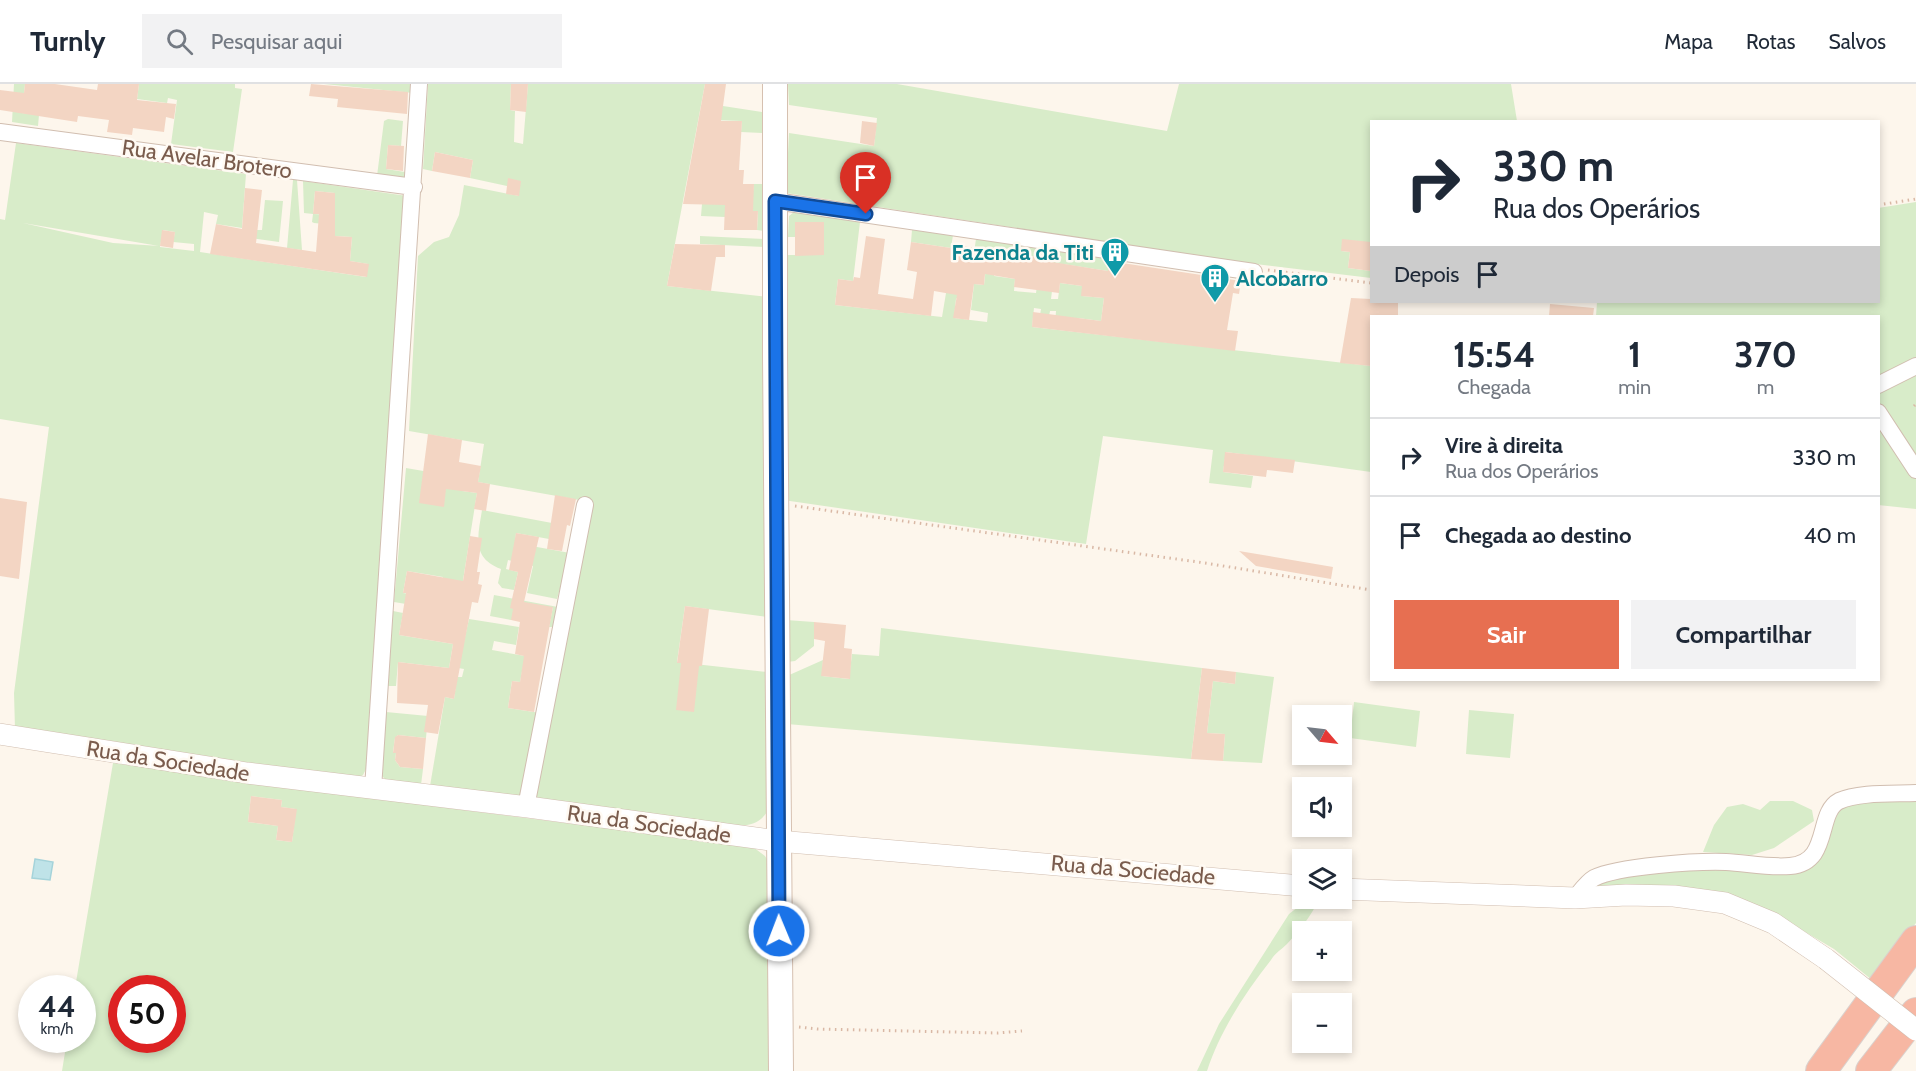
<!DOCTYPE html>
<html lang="pt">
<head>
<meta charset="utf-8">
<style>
	:root { --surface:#fff; --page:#f2f2f3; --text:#1f2937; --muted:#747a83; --line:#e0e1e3; --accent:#e76f51 }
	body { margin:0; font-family:Cabin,sans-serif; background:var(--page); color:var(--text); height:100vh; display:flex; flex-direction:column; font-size:22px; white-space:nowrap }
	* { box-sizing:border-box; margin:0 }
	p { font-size:20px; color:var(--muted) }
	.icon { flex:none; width:33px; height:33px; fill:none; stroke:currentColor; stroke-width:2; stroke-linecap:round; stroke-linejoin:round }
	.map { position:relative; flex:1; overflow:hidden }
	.panel { position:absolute; left:1370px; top:231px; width:510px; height:366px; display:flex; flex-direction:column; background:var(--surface); border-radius:0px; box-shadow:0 3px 9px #0003 }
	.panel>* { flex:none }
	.banner { position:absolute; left:1370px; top:36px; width:510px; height:183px; border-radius:0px; box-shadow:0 3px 9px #0003; background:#fff; color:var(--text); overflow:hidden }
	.needle { width:39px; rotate:118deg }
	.buttons { position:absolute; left:1292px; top:621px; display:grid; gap:12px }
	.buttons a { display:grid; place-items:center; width:60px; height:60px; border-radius:0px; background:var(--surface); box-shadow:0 3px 9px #0003; font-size:30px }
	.speed { position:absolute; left:18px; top:891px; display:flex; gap:12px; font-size:30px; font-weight:700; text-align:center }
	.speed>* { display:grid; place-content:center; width:78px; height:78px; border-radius:50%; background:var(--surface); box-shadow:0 3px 9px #0003; line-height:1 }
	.speed small { font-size:15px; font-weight:400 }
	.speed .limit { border:9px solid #d22; background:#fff; color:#111 }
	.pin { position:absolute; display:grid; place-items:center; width:51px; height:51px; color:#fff; margin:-62px -26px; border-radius:50% 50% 50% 0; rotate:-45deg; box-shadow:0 0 6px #0007 }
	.pin .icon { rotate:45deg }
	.me { position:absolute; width:66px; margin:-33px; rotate:359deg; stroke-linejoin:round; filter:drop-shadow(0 0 4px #0008) }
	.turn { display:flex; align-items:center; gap:21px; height:126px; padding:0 24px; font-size:27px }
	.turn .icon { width:78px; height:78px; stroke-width:2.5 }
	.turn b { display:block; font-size:42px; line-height:51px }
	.then { display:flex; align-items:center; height:57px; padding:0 24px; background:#0003; gap:12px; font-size:22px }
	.eta { display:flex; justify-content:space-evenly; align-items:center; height:102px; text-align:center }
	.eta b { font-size:36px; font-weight:800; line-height:42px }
	.button { display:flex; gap:12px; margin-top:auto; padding:12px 24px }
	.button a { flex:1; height:69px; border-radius:0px; background:var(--accent); color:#fff; font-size:24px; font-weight:800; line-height:69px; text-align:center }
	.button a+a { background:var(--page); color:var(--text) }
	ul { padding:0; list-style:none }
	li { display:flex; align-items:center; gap:18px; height:78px; padding:0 24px; border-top:2px solid var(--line) }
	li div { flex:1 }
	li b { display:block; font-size:22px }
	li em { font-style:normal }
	header { display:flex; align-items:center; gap:36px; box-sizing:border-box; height:84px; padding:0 30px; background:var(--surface); border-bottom:2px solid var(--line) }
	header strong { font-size:28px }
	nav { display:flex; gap:33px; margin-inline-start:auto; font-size:21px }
	.search { width:420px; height:54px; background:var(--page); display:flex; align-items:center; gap:15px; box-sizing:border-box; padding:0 21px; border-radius:0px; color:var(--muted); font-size:22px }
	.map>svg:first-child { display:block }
	.green { fill:#d8ecc9; fill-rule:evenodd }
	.water { fill:#bfe3e8; stroke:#a5d3da; stroke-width:1.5 }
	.building { fill:#f3d5c3 }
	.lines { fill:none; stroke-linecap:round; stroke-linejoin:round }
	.minor-casing { stroke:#d1beb0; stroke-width:18 }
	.tertiary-casing { stroke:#d1beb0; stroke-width:22 }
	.secondary-casing { stroke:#d6c0b0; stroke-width:26 }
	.motorway-casing { stroke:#dad1cd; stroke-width:32 }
	.path { stroke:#d9b8a5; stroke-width:3; stroke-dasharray:1.5 4.5; stroke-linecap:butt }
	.minor { stroke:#fff; stroke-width:16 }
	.tertiary { stroke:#fff; stroke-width:21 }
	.secondary { stroke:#fff; stroke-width:24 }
	.motorway { stroke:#f7b7a3; stroke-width:30 }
	.tertiary-bridge-casing { stroke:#d1beb0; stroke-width:22; stroke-linecap:butt }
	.tertiary-bridge { stroke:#fff; stroke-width:21 }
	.route-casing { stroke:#114b97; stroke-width:15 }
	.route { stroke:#1a73e8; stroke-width:10 }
	.labels { text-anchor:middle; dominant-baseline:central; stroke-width:5; stroke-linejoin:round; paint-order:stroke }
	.street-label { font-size:22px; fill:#7a5c4d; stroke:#fffaf3 }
	.culture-label { font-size:22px; font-weight:bold; fill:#0d838f; stroke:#fffaf3; text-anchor:end }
</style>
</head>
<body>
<header>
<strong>Turnly</strong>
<div class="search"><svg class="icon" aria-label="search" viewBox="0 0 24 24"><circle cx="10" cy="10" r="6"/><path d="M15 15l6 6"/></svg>Pesquisar aqui</div>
<nav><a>Mapa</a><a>Rotas</a><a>Salvos</a></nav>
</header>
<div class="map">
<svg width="1916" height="987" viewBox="0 0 1916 987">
	<rect width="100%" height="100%" fill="#fdf6ec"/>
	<!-- green -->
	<path class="green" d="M14 0H25L22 29 39 31 38 42 12 38Z
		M139 0H235V4L242 5 233 68 171 60 177 16 168 14 167 19 137 15Z
		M324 0H414L413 9Z
		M428 0H511L510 26 515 27 514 58 523 60 528 0H705L667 202 769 213 767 533 685 522 677 578 767 588 771 721C763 737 755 741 737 742L538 718 532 713 579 416 478 398 484 360 409 347 418 172 434 158 449 153 459 131 464 101 519 112 507 102 470 94 473 76 435 68 432 87 423 85Z
		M788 0H897L1167 47 1179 0H1511L1517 37 1371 38V158L1341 167 1350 168 1348 184 1371 187V194L1239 178 786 109 789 49 874 62 877 34 789 21Z
		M723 22 762 28V49L741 48 742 37 713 36Z
		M388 35 403 37 401 62 388 61 386 85 405 88 406 62H410L407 96 377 92 384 37Z
		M16 59 246 90 242 144 216 140 218 131 204 128 200 168 366 193 368 180 350 177 352 153 335 152V141L314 139 312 138 313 130 304 129 303 97 407 112 366 685 363 691 356 695 15 645 14 609 49 343 0 335V135L5 136ZM315 107 335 109V131L313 130ZM23 139 159 162H160L113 159ZM163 146 175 148 173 158 194 160V167L160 163Z
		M293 96H297L302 166 287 164Z
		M754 100H766L765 147 757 146 758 128 725 133 701 132 702 120 753 107Z
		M265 116 283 117 279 158 251 154 252 146H262Z
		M1916 118V278L1878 296V232H1596L1597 218H1878V124Z
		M794 128 860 138 853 197 838 195 835 221 942 233 946 209 970 199 956 215 954 234 987 238 988 229 971 226 974 200 984 201 986 183 994 184V192L1015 195 1014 207 1036 209 1041 173 1018 171 1017 174 974 168 976 155 1110 175 1108 187 1063 180 1054 191 1051 215H1058L1060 199 1082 202V212L1104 214 1101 237 1078 234 1077 243 1055 240 1056 227H1050L1049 232 1040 231 1041 225 1034 224 1032 243 1371 282V388L1226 368 1223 388 1253 392 1251 404 1209 399 1213 366 1103 352 1086 460 783 416 788 171H824L795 153H788L789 132Z
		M912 146 953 151 951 164 911 158Z
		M700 152 765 155V163L700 160Z
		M1916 290V378L1878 319V308Z
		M1878 336 1916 393V425L1878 421Z
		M406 384 464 394 462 407 477 409 460 515 442 526 394 518ZM407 487 443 493 439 515 403 509Z
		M482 426 552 439 549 455 516 449 515 459 570 469 557 515 527 509 533 482 508 476 506 485 518 488 514 506 502 504 498 499 501 485C471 474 478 452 482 426Z
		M494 511 558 523 554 543H549L553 523 511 536 490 532Z
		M393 527 403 529 399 551 453 560 449 584 398 578 396 602H388Z
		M469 535 519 543 516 561 494 557 492 566 525 572 520 598 512 597 508 624 540 629 521 711 517 714 430 702 445 613 454 615 457 593H462L464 585 458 584Z
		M786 536 814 538V562L795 577 787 578Z
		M881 544 1202 584 1191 675 787 640V592L823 576 822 592 849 595 852 570 879 572Z
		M1236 588 1274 593 1262 679 1223 677 1225 650 1207 649 1213 597 1235 600Z
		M1354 618 1420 627 1416 663 1350 654Z
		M1469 626 1514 630 1510 674 1466 670Z
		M386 628 428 632 426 654 398 651 395 654 393 668 396 669 395 676 400 683 423 685 421 701 387 697 381 691Z
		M113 679 299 705 753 763 765 772 773 786 772 987H62L67 956H82V904H75ZM251 712 282 716 281 723 296 725 292 758 276 756 278 742 248 738ZM122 904H172V956H122Z
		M1916 712V839L1872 896 1834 865 1795 842 1592 804 1606 794 1707 782 1790 789 1830 745 1840 726 1849 720Z
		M1770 717H1793L1812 726 1814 737 1774 764 1752 771 1703 768 1714 741 1727 723 1743 720 1760 726Z
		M1308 815H1319C1312 831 1300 846 1287 860 1282 865 1275 869 1271 876 1245 909 1220 947 1207 987H1197L1219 940 1289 830Z"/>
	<!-- water -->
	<path class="water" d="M35 775 53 778 50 796 32 794Z"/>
	<!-- building -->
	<path class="building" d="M25 0H55L97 6 98 0H139L137 16 176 20 174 35 166 33 164 48 133 44 132 51 107 48 109 36 78 32 77 38 0 26V6L24 9Z
		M311 0 408 8 407 30 337 23 338 15 309 12Z
		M511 0H528L526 28 510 26Z
		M705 0H726L721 37H742L739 86H744L743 100H754L753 127H758L757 146H724L725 121 683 120Z
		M862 37 877 39 874 62 860 59Z
		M388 61 404 62 403 87 386 85Z
		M435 68 473 76 470 94 432 87Z
		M508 94 521 97 519 112 506 110Z
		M245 104 262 106 256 159 316 168 319 130H313L315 107 335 109V152L352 153 350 177 369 180 367 193 210 170 216 140 242 145Z
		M795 138H824V171L795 172Z
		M162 146 175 148 173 164 160 162Z
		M866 152 885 155 878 210 913 215 917 188 907 186 911 158 951 164 952 160 975 164 974 168 1017 174 1018 171 1041 173 1040 176 1108 187 1109 177 1241 197 1239 210 1233 209 1227 246 1238 247 1235 267 1032 243 1033 228 1101 237 1104 214 1081 212 1082 202 1060 199 1059 209 1014 203 1015 195 985 190 984 201 974 200 969 236 953 234 957 211 934 207 931 232 835 221 838 195 853 197 854 193 860 194Z
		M1342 155 1371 158V187L1348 184 1350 168 1341 167Z
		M675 160 725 161V173H716L711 207 667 202Z
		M1351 214 1371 215V218H1398V232H1371V282L1340 279Z
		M1550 220 1594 224 1593 232H1549Z
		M428 350 462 356 459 378 481 382 478 398 490 400 486 427 474 425 477 409 446 405 444 423 419 419Z
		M1225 368 1295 376 1293 389 1267 386 1266 393 1223 388Z
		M555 411 576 415 570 442 567 441 562 467 547 465Z
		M0 414 27 418 19 495 0 492Z
		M516 449 539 453 524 518 553 523 534 628 508 624 512 597 520 598 524 572 515 570 520 538 511 536 513 525 510 524 518 488 509 486Z
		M470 452 482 454 477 488H480L478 500 482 501 478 519 472 518 454 615 445 613 438 650 424 648 428 621 397 619 398 578 449 584 453 560 399 551 406 509H403L407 487 463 497Z
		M1239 467 1333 483 1331 495 1256 482Z
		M685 522 709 525 702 582H699L694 628 676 626 681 579H677Z
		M814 538 846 541 844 564 852 565 850 595 821 592 825 557 814 555Z
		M1202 584 1236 588 1235 600 1213 597 1207 649 1225 650 1223 677 1191 675Z
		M398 651 426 654 423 685 400 683 395 676 396 669H393L395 653Z
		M251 712 282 716 281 723 297 725 292 758 276 756 278 742 248 738Z"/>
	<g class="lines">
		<!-- minor casing -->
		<g class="minor-casing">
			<path id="minor" d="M0 48 414 103
				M775 117 1254 188
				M1878 301 1916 282
				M1878 328 1916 386
				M373 705 419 0
				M526 723 585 421
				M1575 814C1580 808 1587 798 1594 794 1618 782 1697 777 1726 778 1746 779 1769 784 1790 782 1831 779 1816 729 1839 717 1858 708 1894 710 1916 709"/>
		</g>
		<!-- tertiary casing -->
		<g class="tertiary-casing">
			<path id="tertiary" d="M0 650 247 689 528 723 778 757 1302 802
				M1341 805 1575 814 1626 811 1674 812 1725 819 1773 839 1826 875"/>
		</g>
		<!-- secondary casing -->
		<g class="secondary-casing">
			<path id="secondary" d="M775 0V272L781 987"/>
		</g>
		<!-- motorway casing -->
		<g class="motorway-casing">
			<path id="motorway" d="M1821 987 1916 857
				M1871 987 1916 929"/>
		</g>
		<!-- path -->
		<path class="path" d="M1878 121 1916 115
			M1268 186 1371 199
			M1914 322 1916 320
			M795 422 1205 479 1371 506
			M799 943 817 945 997 949 1022 947"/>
		<!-- minor -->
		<use href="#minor" class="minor"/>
		<!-- tertiary -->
		<use href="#tertiary" class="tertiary"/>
		<!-- secondary -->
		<use href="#secondary" class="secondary"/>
		<!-- motorway -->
		<use href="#motorway" class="motorway"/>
		<!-- tertiary-bridge casing -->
		<g class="tertiary-bridge-casing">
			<path id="tertiary-bridge" d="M1826 875 1916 946"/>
		</g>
		<!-- tertiary-bridge -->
		<use href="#tertiary-bridge" class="tertiary-bridge"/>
	</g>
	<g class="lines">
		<!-- route casing -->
		<g class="route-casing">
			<path id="route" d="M779 847 775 117 866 130"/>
		</g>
		<!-- route -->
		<use href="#route" class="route"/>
	</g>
	<!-- icons -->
	<defs>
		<g id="building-pin" transform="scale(1.5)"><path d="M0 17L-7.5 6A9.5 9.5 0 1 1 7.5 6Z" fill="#0f9aa8" stroke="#fffaf3"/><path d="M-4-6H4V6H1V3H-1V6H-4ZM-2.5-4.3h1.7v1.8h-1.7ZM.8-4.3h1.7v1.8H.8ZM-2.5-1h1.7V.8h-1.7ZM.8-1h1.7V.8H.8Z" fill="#fff"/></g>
	</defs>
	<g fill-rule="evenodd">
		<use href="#building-pin" x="1115" y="168"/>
		<use href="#building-pin" x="1215" y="194"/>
	</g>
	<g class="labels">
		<!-- street labels -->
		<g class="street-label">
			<text transform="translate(207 75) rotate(8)">Rua Avelar Brotero</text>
			<text transform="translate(168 677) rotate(9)">Rua da Sociedade</text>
			<text transform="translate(649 740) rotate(8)">Rua da Sociedade</text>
			<text transform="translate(1133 786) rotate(5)">Rua da Sociedade</text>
		</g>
		<!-- culture labels -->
		<g class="culture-label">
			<text x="1094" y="168">Fazenda da Titi</text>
			<text x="1236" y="194" text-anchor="start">Alcobarro</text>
		</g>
	</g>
</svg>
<div class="buttons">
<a><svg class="needle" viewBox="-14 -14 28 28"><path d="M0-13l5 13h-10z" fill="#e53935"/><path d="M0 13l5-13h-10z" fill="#747a83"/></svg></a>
<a><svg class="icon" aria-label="sound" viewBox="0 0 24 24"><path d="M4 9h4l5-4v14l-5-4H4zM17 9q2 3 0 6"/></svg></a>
<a><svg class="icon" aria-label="layers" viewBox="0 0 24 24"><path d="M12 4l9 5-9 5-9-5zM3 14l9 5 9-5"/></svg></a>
<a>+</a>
<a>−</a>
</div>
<div class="speed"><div>44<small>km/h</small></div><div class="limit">50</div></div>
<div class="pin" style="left:866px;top:130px;background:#d93025"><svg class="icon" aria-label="arrive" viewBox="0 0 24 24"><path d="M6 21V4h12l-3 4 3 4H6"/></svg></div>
<svg class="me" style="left:779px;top:847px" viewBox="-20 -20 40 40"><circle r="17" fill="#1a73e8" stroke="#fff" stroke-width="3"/><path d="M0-11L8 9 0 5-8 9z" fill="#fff"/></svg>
<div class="banner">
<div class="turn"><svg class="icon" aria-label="right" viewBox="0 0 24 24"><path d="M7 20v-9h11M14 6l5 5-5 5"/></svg><div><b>330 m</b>Rua dos Operários</div></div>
<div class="then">Depois<svg class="icon" aria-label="arrive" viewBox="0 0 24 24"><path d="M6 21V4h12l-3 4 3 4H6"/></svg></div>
</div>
<section class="panel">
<div class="eta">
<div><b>15:54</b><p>Chegada</p></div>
<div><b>1</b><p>min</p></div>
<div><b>370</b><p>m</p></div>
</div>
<ul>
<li><svg class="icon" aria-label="right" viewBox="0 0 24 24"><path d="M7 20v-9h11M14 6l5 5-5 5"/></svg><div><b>Vire à direita</b><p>Rua dos Operários</p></div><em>330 m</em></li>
<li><svg class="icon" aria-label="arrive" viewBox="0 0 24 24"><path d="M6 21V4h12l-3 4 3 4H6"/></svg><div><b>Chegada ao destino</b></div><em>40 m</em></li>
</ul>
<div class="button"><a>Sair</a><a>Compartilhar</a></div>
</section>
</div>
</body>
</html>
